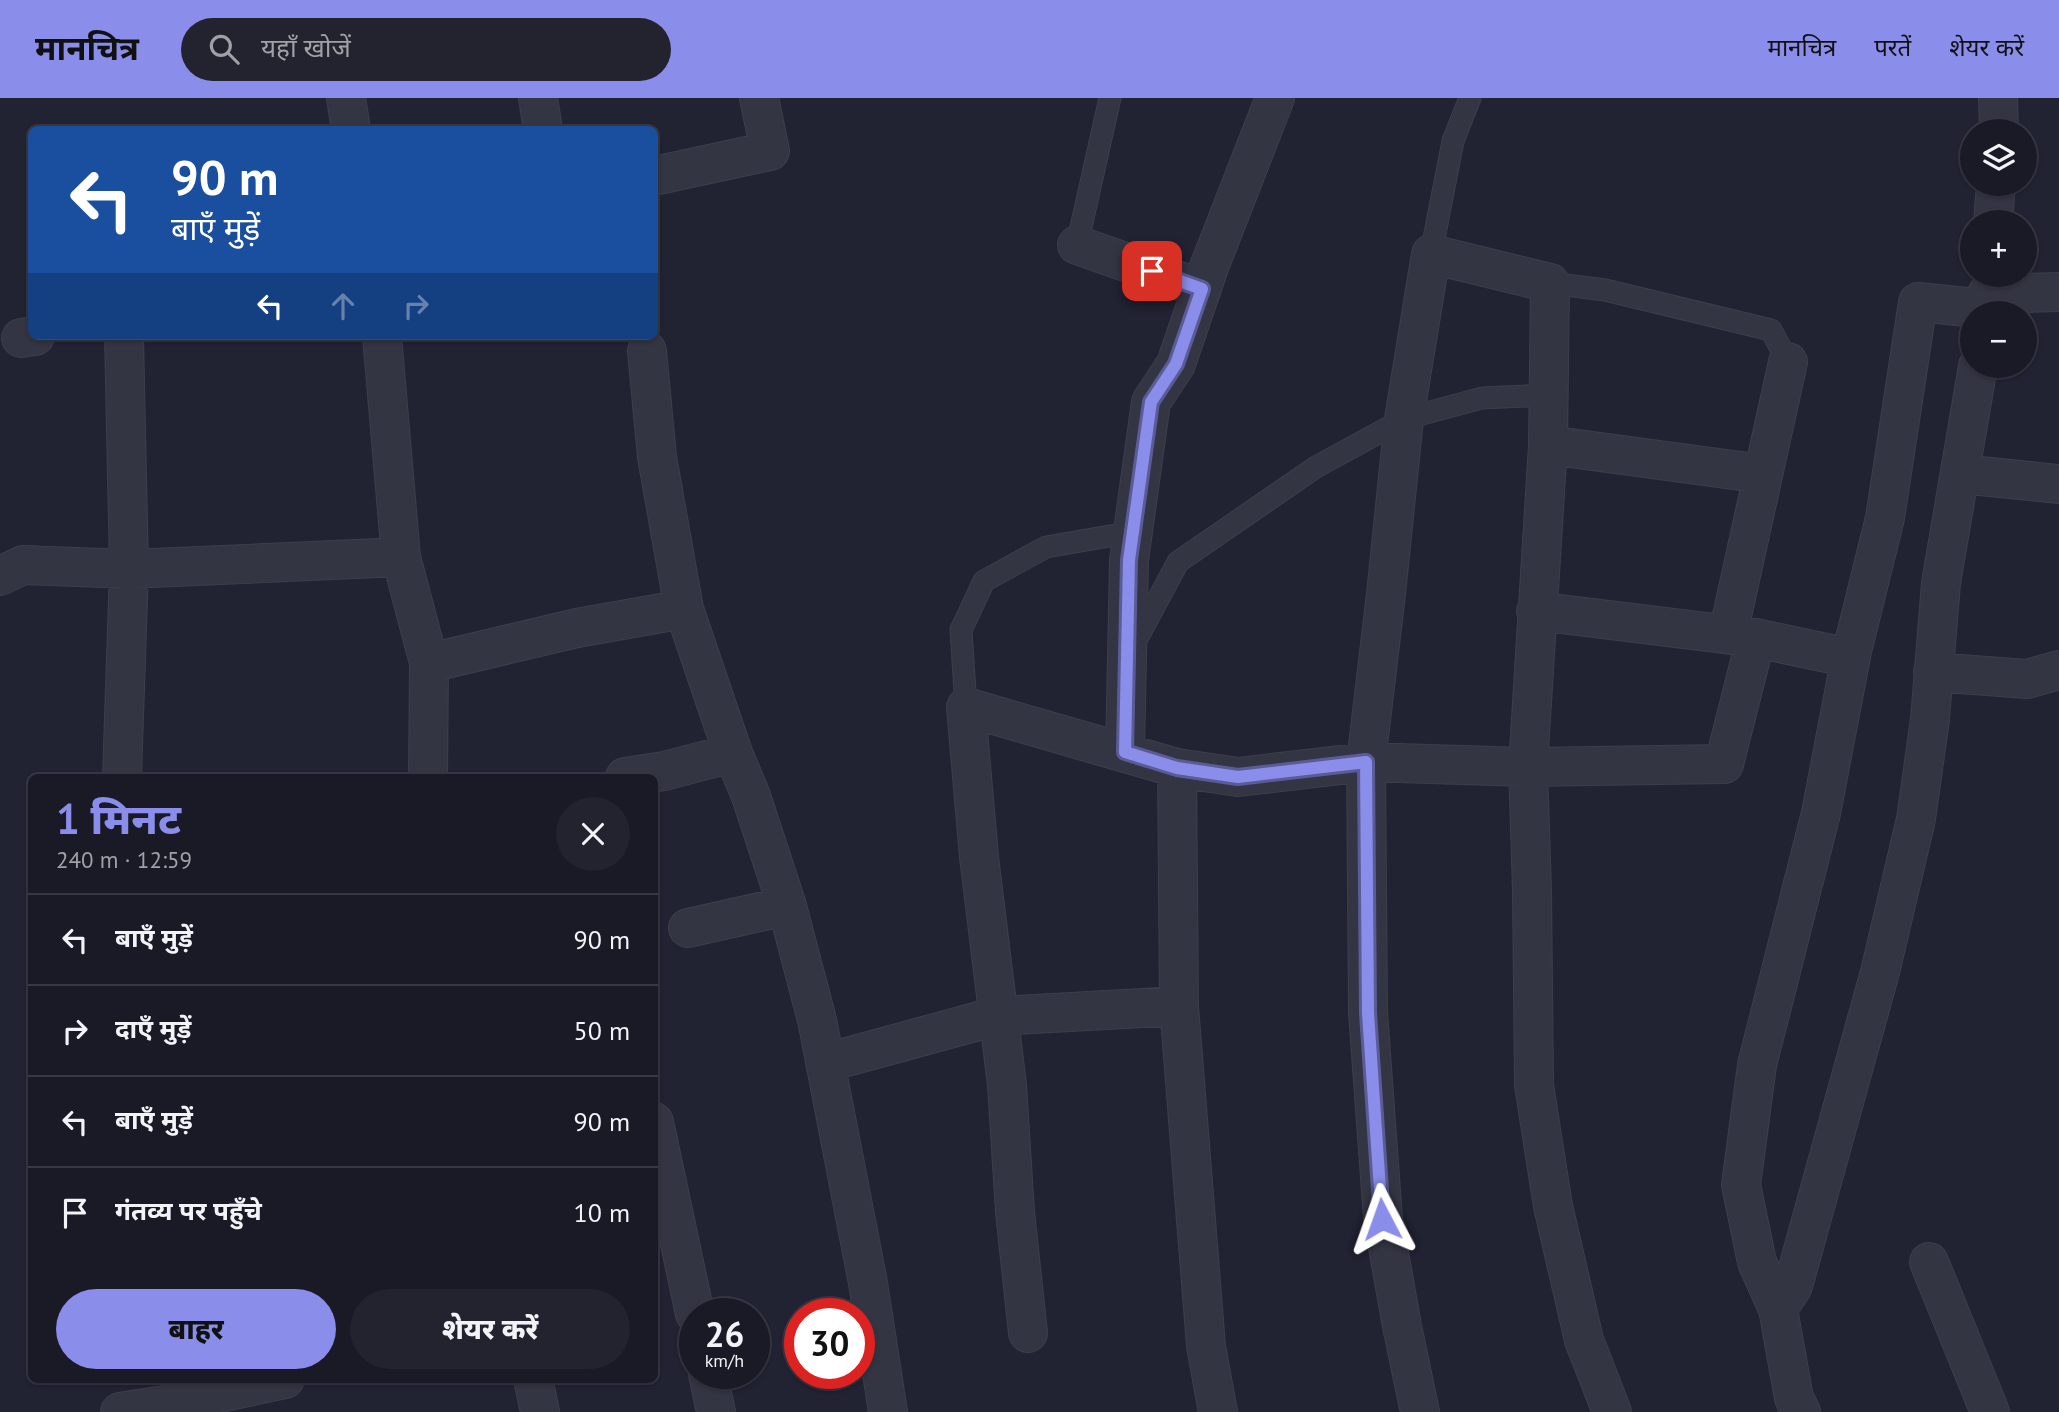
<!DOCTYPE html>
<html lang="hi">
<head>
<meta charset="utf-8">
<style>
	:root { --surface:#191a26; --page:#22232e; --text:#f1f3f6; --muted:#9fa1a7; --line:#373843; --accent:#8a8de9 }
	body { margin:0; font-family:"PT Sans","Noto Sans Devanagari",sans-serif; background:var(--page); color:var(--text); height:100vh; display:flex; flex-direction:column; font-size:26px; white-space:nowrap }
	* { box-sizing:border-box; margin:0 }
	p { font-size:23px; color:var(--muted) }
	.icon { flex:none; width:38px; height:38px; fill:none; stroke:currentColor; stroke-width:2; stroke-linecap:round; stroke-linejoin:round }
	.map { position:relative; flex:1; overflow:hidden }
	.panel { position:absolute; left:28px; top:676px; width:630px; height:609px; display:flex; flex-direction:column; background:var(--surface); border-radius:10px; box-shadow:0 2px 5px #0004,0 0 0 2px var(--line) }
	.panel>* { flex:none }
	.guide { position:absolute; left:28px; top:28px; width:630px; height:214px; border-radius:10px; box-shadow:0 2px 5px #0004,0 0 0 2px var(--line); background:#1a4fa0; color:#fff; overflow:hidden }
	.buttons { position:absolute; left:1960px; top:21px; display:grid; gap:14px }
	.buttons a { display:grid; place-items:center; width:77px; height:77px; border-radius:50%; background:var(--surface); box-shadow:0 2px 5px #0004,0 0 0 2px var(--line); font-size:35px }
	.speed { position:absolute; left:679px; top:1200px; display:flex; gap:14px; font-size:35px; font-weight:700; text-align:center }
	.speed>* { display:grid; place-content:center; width:91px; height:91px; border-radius:50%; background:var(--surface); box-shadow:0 2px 5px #0004,0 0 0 2px var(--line); line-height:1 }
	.speed small { font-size:18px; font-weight:400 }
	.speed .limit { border:10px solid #d22; background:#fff; color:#111 }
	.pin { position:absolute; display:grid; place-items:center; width:60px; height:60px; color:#fff; margin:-30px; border-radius:14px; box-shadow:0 4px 10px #0006 }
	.me { position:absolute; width:77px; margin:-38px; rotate:356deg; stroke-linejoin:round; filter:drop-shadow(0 0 5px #0008) }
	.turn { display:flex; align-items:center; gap:24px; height:147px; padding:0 28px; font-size:32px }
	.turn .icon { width:91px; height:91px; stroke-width:2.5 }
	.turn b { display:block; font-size:49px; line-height:60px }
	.lanes { display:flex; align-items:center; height:66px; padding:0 28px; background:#0003; justify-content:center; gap:35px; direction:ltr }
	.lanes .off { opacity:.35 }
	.round { display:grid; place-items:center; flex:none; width:74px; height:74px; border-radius:37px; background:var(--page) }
	.head { display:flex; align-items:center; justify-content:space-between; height:119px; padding:0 28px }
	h1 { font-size:42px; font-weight:800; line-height:52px; color:var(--accent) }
	.button { display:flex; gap:14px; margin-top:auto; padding:14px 28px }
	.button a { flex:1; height:80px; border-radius:42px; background:var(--accent); color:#111; font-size:28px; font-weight:800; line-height:80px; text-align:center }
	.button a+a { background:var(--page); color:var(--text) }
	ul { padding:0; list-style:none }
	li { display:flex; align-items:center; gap:21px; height:91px; padding:0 28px; border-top:2px solid var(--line) }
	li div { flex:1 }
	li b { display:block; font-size:26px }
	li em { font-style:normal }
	header { display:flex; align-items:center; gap:42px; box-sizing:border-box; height:98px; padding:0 35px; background:var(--accent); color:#111 }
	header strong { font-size:33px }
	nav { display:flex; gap:38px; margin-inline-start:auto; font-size:24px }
	.search { width:490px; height:63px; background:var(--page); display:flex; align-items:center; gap:18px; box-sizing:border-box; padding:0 24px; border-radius:38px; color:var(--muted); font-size:26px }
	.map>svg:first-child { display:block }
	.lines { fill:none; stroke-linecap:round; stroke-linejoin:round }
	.service-casing { stroke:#3d3e4d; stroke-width:23 }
	.minor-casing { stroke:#3d3e4d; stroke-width:40 }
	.service { stroke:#343543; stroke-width:21 }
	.minor { stroke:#343543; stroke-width:38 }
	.route-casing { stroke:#5a5c97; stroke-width:18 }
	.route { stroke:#8a8de9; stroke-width:12 }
</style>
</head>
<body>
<header>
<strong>मानचित्र</strong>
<div class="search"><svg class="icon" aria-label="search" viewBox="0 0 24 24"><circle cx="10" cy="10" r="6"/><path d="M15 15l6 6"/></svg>यहाँ खोजें</div>
<nav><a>मानचित्र</a><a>परतें</a><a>शेयर करें</a></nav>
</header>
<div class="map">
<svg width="2059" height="1314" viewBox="0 0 2059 1314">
	<rect width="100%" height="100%" fill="#212232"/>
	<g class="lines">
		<!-- service casing -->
		<g class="service-casing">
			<path id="service" d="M1077 147 1110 0
				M1431 156 1453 43 1470 0
				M1550 185 1605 192 1771 232 1788 264
				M1134 546 1178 464 1316 369 1404 321 1482 300 1549 297
				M966 609 961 532 984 483 1046 449 1133 434"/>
		</g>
		<!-- minor casing -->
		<g class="minor-casing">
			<path id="minor" d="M346 0 351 32
				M538 0 543 32
				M1998 0 1999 33
				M654 78 770 53 759 0
				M1993 124 1996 86
				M1077 147 1202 191
				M1987 196 2059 194
				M382 238 401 459 429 565 428 679
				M21 240 35 238
				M647 253 657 359 684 511 733 655 751 698 787 808 817 922 868 1185 888 1314
				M1548 347 1763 376
				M1960 376 2059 386
				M0 478 23 467 129 471 401 459
				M1536 513 1756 540 1850 560
				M1728 536 1788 264
				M429 565 577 530 684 511
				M1933 574 2027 581 2059 572
				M1125 654 1129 462 1151 304 1176 266 1209 169 1275 0
				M1177 670 1179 908 1206 1248 1218 1314
				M122 679 129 471 124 238
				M625 679 664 673 733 655
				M688 830 787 808
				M825 965 997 918 1179 908
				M654 1024 695 1216
				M1929 1164 1990 1314
				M1778 1211 1793 1188 1821 1087 1880 874 1916 721 1930 621 1941 485 1978 268
				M1028 1235 1015 1114 1007 987 979 759 966 609 1177 670 1238 679 1366 664 1528 669 1724 666 1756 540
				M708 1276 716 1314
				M533 1281 540 1314
				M120 1314 164 1307 285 1281
				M1420 1314 1402 1228 1383 1121 1368 914 1366 664 1386 496 1404 321 1431 156 1550 185 1548 347 1528 669 1532 792 1534 987 1553 1108 1584 1242 1612 1314
				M1801 1314 1794 1300 1778 1211 1757 1164 1741 1087 1757 967 1821 715 1852 553 1885 420 1918 204 1986 211"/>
		</g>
		<!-- service -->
		<use href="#service" class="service"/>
		<!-- minor -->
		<use href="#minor" class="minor"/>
	</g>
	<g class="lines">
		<!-- route casing -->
		<g class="route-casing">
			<path id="route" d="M1152 173 1202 191 1176 266 1151 304 1129 462 1125 654 1177 670 1238 679 1366 664 1368 915 1382 1121"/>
		</g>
		<!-- route -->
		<use href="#route" class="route"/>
	</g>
</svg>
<div class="buttons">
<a><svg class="icon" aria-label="layers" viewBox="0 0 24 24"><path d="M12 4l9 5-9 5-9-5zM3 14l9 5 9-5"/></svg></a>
<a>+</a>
<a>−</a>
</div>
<div class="speed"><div>26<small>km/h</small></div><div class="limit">30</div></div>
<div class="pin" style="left:1152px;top:173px;background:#d93025"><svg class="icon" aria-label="arrive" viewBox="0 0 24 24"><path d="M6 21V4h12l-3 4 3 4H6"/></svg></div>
<svg class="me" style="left:1382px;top:1121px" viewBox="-20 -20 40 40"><path d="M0-17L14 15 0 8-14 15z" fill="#8a8de9" stroke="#fff" stroke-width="4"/></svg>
<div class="guide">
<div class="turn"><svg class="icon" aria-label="left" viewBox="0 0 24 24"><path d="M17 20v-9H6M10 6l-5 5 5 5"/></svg><div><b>90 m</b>बाएँ मुड़ें</div></div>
<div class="lanes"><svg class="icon" aria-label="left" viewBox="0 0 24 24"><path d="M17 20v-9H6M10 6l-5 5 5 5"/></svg><svg class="icon off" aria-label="ahead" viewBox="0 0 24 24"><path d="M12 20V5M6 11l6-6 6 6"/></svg><svg class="icon off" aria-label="right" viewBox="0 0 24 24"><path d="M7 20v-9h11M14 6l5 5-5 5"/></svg></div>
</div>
<section class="panel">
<div class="head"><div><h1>1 मिनट</h1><p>240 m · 12:59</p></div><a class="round"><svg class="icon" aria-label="close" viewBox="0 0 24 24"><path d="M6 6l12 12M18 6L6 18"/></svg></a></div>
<ul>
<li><svg class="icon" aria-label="left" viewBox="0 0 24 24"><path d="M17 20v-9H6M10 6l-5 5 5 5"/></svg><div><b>बाएँ मुड़ें</b></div><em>90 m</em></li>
<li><svg class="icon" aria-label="right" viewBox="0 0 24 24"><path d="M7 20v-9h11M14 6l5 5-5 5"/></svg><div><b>दाएँ मुड़ें</b></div><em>50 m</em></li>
<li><svg class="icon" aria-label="left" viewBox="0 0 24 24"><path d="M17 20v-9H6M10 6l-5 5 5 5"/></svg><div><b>बाएँ मुड़ें</b></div><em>90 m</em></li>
<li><svg class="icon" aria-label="arrive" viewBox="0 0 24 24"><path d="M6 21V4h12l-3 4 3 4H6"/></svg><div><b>गंतव्य पर पहुँचे</b></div><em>10 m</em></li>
</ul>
<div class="button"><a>बाहर</a><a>शेयर करें</a></div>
</section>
</div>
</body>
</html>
